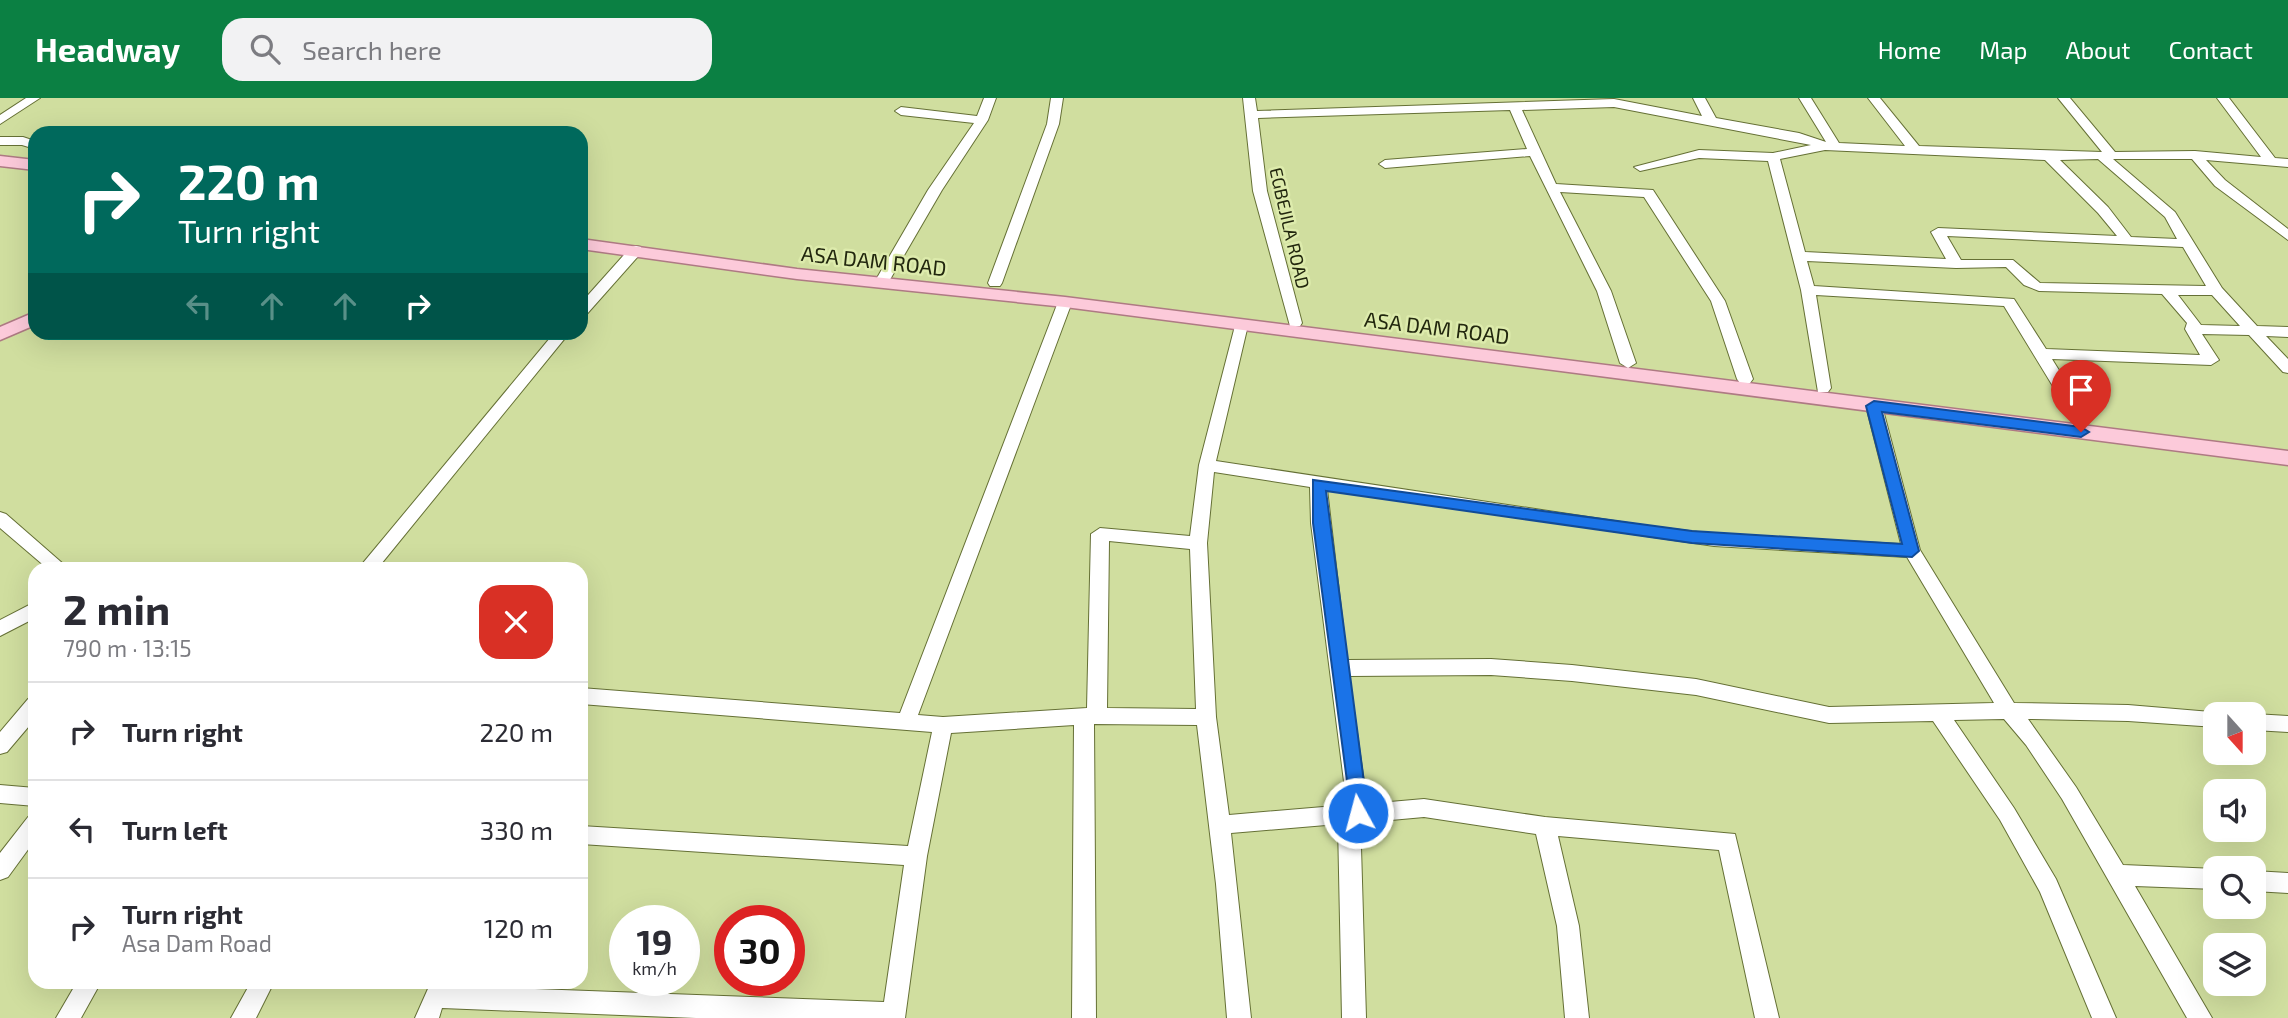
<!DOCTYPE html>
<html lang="en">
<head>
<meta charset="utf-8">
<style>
	:root { --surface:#fff; --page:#f2f2f3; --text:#2b2b33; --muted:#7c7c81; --line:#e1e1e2; --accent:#0b8043 }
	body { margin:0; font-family:"Exo 2",sans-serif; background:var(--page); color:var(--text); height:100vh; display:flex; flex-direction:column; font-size:26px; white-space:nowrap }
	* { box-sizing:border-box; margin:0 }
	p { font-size:23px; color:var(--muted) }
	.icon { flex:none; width:38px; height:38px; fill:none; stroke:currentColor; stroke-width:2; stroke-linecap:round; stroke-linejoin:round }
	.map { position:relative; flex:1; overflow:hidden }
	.sheet { position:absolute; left:28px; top:464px; width:560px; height:427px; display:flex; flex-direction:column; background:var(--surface); border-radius:21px; box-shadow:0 7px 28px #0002 }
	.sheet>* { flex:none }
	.guide { position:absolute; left:28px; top:28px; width:560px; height:214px; border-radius:21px; box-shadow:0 7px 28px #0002; background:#00695c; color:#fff; overflow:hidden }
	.needle { width:46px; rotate:159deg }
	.tools { position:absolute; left:2203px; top:604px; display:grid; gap:14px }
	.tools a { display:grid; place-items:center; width:63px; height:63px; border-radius:14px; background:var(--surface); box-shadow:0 7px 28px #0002; font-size:35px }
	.speed { position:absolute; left:609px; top:807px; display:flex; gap:14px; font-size:35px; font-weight:700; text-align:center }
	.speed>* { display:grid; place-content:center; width:91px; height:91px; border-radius:50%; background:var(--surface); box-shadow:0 7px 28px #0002; line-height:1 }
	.speed small { font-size:18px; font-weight:400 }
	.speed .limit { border:10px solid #d22; background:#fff; color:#111 }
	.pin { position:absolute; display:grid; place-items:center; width:60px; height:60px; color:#fff; margin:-72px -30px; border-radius:50% 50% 50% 0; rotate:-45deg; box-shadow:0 0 7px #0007 }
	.pin .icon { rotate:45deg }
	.me { position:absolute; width:77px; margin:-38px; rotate:353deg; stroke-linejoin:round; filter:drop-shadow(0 0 5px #0008) }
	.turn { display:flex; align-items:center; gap:24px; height:147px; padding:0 35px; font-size:32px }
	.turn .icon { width:91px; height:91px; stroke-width:2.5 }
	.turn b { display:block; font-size:49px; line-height:60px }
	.lanes { display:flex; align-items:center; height:66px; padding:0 35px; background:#0003; justify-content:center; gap:35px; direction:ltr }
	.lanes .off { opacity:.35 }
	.round { display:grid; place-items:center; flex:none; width:74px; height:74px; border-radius:21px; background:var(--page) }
	.headline { display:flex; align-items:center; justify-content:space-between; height:119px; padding:0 35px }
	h1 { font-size:42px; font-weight:700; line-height:52px }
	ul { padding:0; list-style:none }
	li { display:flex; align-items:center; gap:21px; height:98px; padding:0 35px; border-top:2px solid var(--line) }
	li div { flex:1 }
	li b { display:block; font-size:26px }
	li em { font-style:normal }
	header { display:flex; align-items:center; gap:42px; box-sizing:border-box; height:98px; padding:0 35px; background:var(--accent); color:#fff }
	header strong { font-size:33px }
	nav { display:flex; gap:38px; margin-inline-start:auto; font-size:24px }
	.search { width:490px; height:63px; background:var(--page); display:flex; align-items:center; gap:18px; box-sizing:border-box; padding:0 24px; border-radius:21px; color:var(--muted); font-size:26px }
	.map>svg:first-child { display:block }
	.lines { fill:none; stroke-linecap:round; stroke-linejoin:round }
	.minor-casing { stroke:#657035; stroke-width:2 }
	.major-casing { stroke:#ae7a83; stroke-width:3 }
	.minor { fill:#fff; fill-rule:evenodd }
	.major { fill:#fccada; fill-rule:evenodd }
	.route { fill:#1a73e8; stroke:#114b97; stroke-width:2 }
	.labels { text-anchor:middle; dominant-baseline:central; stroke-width:5; stroke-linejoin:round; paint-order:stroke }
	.far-street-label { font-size:18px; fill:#22270e; stroke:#ddebac }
	.street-label { font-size:21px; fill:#22270e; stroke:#ddebac }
</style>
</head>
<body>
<header>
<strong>Headway</strong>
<div class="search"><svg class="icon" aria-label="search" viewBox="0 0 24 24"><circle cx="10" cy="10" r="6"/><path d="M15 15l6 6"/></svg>Search here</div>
<nav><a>Home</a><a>Map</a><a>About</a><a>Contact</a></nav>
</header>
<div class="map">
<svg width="2288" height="920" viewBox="0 0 2288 920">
	<rect width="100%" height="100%" fill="#d0de9f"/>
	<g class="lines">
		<!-- minor casing -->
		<g class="minor-casing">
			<path id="minor" d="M26 0H40L0 26V17Z
				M984 0H996L988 22 942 92 888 185 886 188H876L874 185 928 92 974 25 901 17 895 13 901 9 977 18Z
				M1051 0H1063L1059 26 1002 185 1000 188H990L988 185 1047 26Z
				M1243 0H1255L1257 13 1614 1 1702 18 1693 0H1705L1716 20 1799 35 1826 44 1799 0H1811L1839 45 1905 48 1868 0H1880L1919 48 2102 54 2058 0H2070L2115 54 2195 53 2261 59 2217 0H2229L2275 60 2288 61V69L2206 62 2225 82 2288 131V142L2215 88 2192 61H2113L2175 114 2222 190 2257 228 2288 229V239L2266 238 2288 261V275L2283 274 2249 237 2202 236 2219 262 2211 267 2052 261 2090 322 2082 327 2076 326 2004 208 1816 197 1831 290 1828 294H1818L1801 192 1768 63 1699 60 1640 73 1634 69 1699 52 1773 55 1811 47 1614 9 1522 12 1556 86 1653 92 1725 203 1753 281 1750 285H1740L1737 281 1711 203 1644 99 1560 94 1611 193 1636 265 1628 270 1620 265 1597 193 1530 58 1385 70 1379 66 1385 62 1527 51 1510 12 1258 20 1267 93 1302 225 1300 228H1290L1253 93ZM1825 52 2045 62 2098 115 2117 138 1938 130 1931 134 1946 161 1805 154 1780 61ZM2098 61 2165 119 2177 141 2131 139 2108 109 2060 62ZM1947 138 2183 149 2206 188 2040 185 2013 162H1961ZM1807 163 1956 170 2006 169 2024 187 2039 193 2162 196 2187 225 2185 231 2200 257 2046 251 2014 201 1814 188ZM2178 197H2212L2240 228 2201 227Z
				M0 39H23L35 43V51L22 47H0Z
				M636 148 641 149V155L586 217 581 219V205L631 149Z
				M1065 200 1072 204 918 617 943 619 1087 610 1091 436 1100 430 1190 438 1199 367 1236 224 1241 222 1248 227 1216 363 1648 428 1714 436 1901 446 1866 308 1874 303 1882 308 1920 452 2014 605 2128 607 2223 615 2216 616V629L2128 623 2028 621 2076 689 2123 767 2216 771V791L2135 788 2212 920H2187L2062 701 2026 647 2004 621 1954 622 2014 710 2056 781 2116 920H2092L2040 794 2000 722 1933 623 1829 625 1696 597 1572 583 1491 577 1349 578 1367 706 1424 701 1545 719 1735 736 1779 920H1755L1719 752 1558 738 1579 828 1589 920H1565L1557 828 1536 736 1424 719 1358 725 1361 749 1366 920H1342L1338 726 1231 735 1251 920H1227L1216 786 1197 627 1094 626 1096 920H1072L1074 627 951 635 927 758 905 920H696L442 910 439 920H415L431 884H453L452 888 884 904 904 767 581 746V728L908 748 932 634 581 606V590L900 615 1058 204ZM1214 374 1310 389 1311 425 1347 707 1229 717 1216 619 1207 445ZM1327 391 1714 448 1907 459 1994 605 1829 609 1696 581 1572 567 1491 561 1347 562ZM1109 443 1190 451 1196 611 1107 610Z
				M555 234H570L377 471H358Z
				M0 414 6 416 69 471H48L0 430Z
				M35 504V520L0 538V522Z
				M35 599V621L7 654 0 656V634L28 601Z
				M2254 616 2288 618V634L2254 632Z
				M0 687 35 690V708L0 705Z
				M35 717V742L8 779 0 782V755L28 719Z
				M2254 773 2288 775V795L2254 793Z
				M77 884H101L81 920H56Z
				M251 884H274L256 920H231Z"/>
		</g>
		<!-- major casing -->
		<g class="major-casing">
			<path id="major" d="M0 58 35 62V72L0 68Z
				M581 141 797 171 1065 199 2288 353V367L1065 209 797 181 581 151Z
				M35 214V227L0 242V229Z"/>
		</g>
		<!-- minor -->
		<use href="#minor" class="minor"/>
		<!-- major -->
		<use href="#major" class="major"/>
	</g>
	<!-- route -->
	<path class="route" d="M1874 303 2081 329 2089 334 2081 339 1882 314 1919 453 1912 459 1692 445 1326 393 1368 715 1365 721 1358 723 1352 721 1313 425V382L1692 433 1902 446 1866 308Z"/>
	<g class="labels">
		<!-- far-street labels -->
		<g class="far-street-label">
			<text transform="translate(1290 130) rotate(77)">EGBEJILA ROAD</text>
		</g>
		<!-- street labels -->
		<g class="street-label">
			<text transform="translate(874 162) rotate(6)">ASA DAM ROAD</text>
			<text transform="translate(1437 229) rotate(7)">ASA DAM ROAD</text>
		</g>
	</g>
</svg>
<div class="tools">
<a><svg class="needle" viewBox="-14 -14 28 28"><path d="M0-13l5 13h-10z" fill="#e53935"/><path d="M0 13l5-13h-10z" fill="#7c7c81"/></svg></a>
<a><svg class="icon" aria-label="sound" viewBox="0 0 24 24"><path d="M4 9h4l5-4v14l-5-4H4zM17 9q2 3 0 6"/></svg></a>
<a><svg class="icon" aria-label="search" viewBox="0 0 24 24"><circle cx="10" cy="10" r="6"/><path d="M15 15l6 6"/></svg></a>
<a><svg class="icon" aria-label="layers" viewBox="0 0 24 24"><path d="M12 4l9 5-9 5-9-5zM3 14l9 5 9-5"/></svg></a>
</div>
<div class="speed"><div>19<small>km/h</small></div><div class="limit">30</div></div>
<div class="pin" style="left:2081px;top:334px;background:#d93025"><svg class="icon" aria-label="arrive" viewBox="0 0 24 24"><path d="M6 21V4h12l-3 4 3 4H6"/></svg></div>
<svg class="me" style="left:1358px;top:715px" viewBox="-20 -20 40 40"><circle r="17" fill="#1a73e8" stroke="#fff" stroke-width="3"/><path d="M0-11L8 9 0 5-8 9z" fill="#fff"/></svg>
<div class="guide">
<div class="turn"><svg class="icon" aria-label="right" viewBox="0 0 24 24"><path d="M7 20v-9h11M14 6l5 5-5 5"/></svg><div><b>220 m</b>Turn right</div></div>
<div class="lanes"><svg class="icon off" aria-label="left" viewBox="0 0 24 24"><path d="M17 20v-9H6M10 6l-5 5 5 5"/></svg><svg class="icon off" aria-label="ahead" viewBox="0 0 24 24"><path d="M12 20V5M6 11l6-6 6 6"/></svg><svg class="icon off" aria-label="ahead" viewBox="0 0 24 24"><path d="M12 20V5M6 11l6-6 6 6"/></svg><svg class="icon" aria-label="right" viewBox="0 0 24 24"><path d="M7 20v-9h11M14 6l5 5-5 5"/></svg></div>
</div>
<section class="sheet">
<div class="headline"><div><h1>2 min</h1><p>790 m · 13:15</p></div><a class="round" style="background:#d93025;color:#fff"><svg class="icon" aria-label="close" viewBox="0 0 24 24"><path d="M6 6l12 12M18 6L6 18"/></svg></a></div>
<ul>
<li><svg class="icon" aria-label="right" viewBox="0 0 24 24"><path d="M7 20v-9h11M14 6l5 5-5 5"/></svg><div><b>Turn right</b></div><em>220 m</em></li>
<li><svg class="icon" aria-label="left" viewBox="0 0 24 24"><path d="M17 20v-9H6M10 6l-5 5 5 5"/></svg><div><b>Turn left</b></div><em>330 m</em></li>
<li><svg class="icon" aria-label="right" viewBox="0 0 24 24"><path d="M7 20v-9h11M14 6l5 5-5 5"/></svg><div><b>Turn right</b><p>Asa Dam Road</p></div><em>120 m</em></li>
</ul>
</section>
</div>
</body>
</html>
